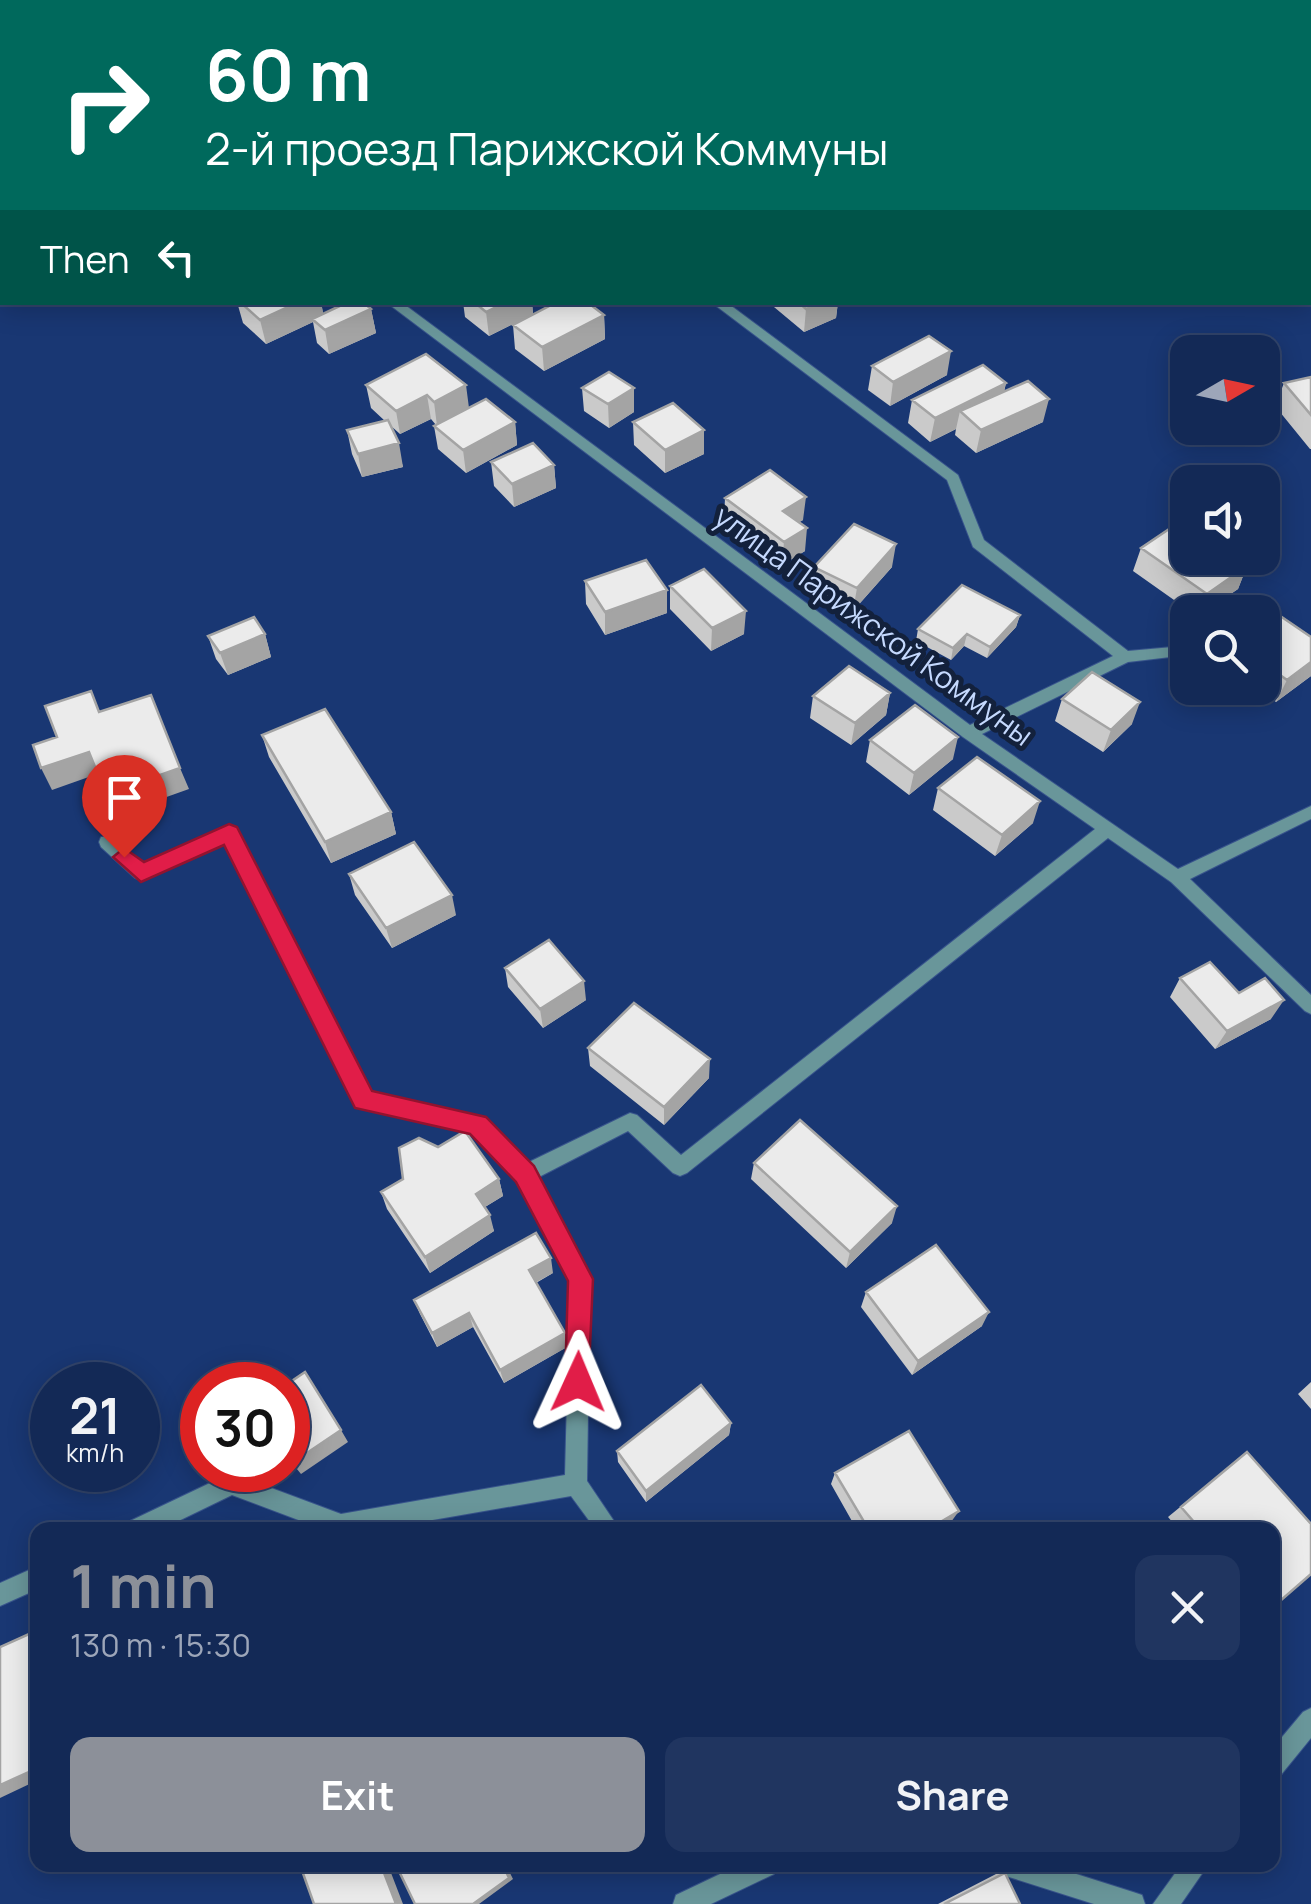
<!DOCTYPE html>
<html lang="en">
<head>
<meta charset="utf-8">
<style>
	:root { --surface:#132956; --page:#203560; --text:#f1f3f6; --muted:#9da6b9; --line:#32456c; --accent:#8c9099 }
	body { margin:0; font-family:Manrope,sans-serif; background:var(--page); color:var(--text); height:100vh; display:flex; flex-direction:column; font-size:38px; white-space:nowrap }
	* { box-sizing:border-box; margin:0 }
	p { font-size:32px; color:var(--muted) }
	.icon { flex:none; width:55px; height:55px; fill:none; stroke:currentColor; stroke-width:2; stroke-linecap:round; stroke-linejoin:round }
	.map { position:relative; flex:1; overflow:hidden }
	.drawer { position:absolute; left:30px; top:1522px; width:1250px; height:350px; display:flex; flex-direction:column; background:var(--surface); border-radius:20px; box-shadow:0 5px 25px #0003,0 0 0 2px var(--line) }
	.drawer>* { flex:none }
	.guide { position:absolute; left:0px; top:0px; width:1312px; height:305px; box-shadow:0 5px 25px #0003,0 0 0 2px var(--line); background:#00695c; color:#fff; overflow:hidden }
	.needle { width:65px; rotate:81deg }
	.buttons { position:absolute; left:1170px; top:335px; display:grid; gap:20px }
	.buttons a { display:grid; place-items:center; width:110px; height:110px; border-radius:20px; background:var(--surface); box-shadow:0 5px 25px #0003,0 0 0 2px var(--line); font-size:50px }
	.speed { position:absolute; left:30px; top:1362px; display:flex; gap:20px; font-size:50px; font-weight:700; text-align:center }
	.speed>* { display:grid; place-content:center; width:130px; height:130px; border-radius:50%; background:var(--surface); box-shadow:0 5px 25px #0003,0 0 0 2px var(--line); line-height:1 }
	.speed small { font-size:25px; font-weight:400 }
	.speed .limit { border:15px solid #d22; background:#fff; color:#111 }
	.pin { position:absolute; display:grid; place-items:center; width:85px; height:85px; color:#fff; margin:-102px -42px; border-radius:50% 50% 50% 0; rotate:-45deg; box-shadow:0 0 10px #0007 }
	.pin .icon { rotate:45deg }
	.me { position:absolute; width:110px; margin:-55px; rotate:1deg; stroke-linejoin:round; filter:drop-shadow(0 0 8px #0008) }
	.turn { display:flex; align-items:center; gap:35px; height:210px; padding:0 40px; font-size:45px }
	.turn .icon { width:130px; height:130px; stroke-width:2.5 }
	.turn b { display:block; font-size:70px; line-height:85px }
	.then { display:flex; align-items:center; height:95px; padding:0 40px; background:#0003; gap:20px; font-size:38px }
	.round { display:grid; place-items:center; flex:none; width:105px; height:105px; border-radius:20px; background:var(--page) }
	.overview { display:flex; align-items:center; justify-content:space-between; height:170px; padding:0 40px }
	h1 { font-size:60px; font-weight:700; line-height:75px; color:var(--accent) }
	.action { display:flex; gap:20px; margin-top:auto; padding:20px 40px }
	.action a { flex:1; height:115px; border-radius:20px; background:var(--accent); color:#fff; font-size:40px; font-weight:700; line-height:115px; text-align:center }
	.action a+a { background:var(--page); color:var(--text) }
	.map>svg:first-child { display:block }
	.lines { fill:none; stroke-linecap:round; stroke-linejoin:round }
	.minor-casing { stroke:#38548c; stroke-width:2 }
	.major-casing { stroke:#38548c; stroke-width:3 }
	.minor { fill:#69969a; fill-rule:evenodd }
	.major { fill:#8ff1f9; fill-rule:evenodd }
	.wall { fill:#cacaca }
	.shaded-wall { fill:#a4a4a4 }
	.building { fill:#ebebeb; stroke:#a4a4a4; stroke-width:2.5 }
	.route { fill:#e11d48; stroke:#92132f; stroke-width:2.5 }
	.labels { text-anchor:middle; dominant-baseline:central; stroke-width:10; stroke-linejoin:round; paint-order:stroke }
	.street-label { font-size:30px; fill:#c5d9fe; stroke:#13213c }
</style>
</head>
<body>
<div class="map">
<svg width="1311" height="1904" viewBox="0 0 1311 1904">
	<rect width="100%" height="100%" fill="#193773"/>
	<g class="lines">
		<!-- minor casing -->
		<g class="minor-casing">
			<path id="minor" d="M0 8H2V16H0Z
				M386 302H401L970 725 1113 656 973 547 947 480 711 302H726L958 475 984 540 1128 651 1184 646 1187 650 1179 656 1128 662 982 734 1178 869 1311 806V819L1190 879 1311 995V1014L1305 1011 1171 882 1108 838 687 1173 680 1176 673 1173 628 1131 537 1178 590 1279 587 1481 620 1530H596L571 1496 375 1530H325L232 1495 160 1530H125L128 1522 231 1473 341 1514 565 1475 570 1280 518 1180 472 1132 357 1106 225 842 141 880 135 878 101 847 99 842 101 837H113L143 865 223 828H235L370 1093 484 1119 527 1163 630 1113 637 1115 681 1155 1095 829 963 737Z
				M38 1566V1589L0 1606V1583Z
				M1311 1708V1738L1280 1776 1272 1780V1749L1303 1712Z
				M739 1865H777L774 1874 711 1904H673L676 1895Z
				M997 1865H1048L1133 1892 1142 1895 1145 1904H1094L1009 1877 1000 1874Z
				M1181 1865H1208L1181 1904H1153Z"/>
		</g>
		<!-- major casing -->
		<g class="major-casing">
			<path id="major" d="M993 0H1010L1011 2H994Z
				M1310 284H1311V295H1310Z"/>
		</g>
		<!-- minor -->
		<use href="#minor" class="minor"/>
		<!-- major -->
		<use href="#major" class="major"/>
	</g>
	<!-- wall -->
	<path class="wall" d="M1135 0H1196L1195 2H1138Z
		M1293 0H1311V18L1310 2H1296Z
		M2 62V135L0 133V63Z
		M237 302H321L323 314 371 309 376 333 329 354 317 343 313 322 266 344 243 323Z
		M463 302H532L533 314 489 336 465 317Z
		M768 302H838L836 318 804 332Z
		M604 315 605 339 544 371 515 349 513 325Z
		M426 354 469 408 515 422 517 445 466 473 438 449 434 426 436 425 431 419 400 434 391 426 403 467 362 477 352 454 347 430 385 421 371 408 366 385Z
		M872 366 947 375 890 406 868 390Z
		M1311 377V449H1310L1275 406 1284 383Z
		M1006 383 1004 392 1043 422 976 453 955 435 956 429 930 442 908 423 912 400Z
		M582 388 634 412 609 428 584 411Z
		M633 422 704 430V454L665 473 634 445Z
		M491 462 554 465 556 488 514 507 494 486Z
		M725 498 803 520 799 522 805 551 782 565 724 521Z
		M1141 548 1247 566 1238 589 1204 612H1191L1133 571Z
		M814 567H892L853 611 812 590Z
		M585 581 667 613 605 635 586 604Z
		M670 586 744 634 711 651 670 609Z
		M1262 612 1311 637V676L1276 702 1256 688H1262Z
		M1020 615 1016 627 987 658 964 646 951 660 916 641 918 629Z
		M265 634 271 657 228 675 216 659 208 636Z
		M890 693 886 715 851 745 810 718 813 696Z
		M1062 699 1132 724 1103 752 1055 721Z
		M262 735 391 812 396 834 331 863 269 757Z
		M870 740 953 759 909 795 866 762Z
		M938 788 1033 823 995 856 933 810Z
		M349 874 456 915 392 948 355 895Z
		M505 968 586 1000 543 1028 508 987Z
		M1180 978 1239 993 1271 1019 1215 1049 1170 997Z
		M588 1048 709 1078 664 1125 590 1066Z
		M754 1163 892 1223 846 1268 751 1179Z
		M499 1179 503 1196 485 1207 494 1231 430 1273 387 1209 381 1192Z
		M553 1273 536 1283 567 1347 504 1383 473 1327 437 1347 420 1314 414 1300Z
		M866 1292 982 1326 912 1375 861 1307Z
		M1311 1382V1409L1298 1394Z
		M731 1423 729 1435 646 1502 618 1462 617 1451Z
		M1247 1452 1272 1530H1179L1168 1517Z
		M835 1473 951 1522 937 1530H857L831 1484Z
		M1005 1873 1020 1904H938L996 1874Z"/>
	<!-- shaded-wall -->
	<path class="shaded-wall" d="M30 0H64L58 2H31Z
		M283 0H316V2H275Z
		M1166 0H1196L1195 2H1156Z
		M2 85V111L0 112V86Z
		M299 302H321L324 317 312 319 313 322 266 344 260 320Z
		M506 302H532L533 314 489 336 486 312Z
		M820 302H838L836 318 804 332 806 309Z
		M371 309 376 333 329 354 325 330Z
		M604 315 605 339 544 371 542 347Z
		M951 351 947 375 890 406 893 382Z
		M1006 383 1000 407 960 411 956 429 930 442 935 418Z
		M466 385 469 408 437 426 434 402Z
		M634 388V412L609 428 608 404Z
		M427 395 431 419 400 434 396 411Z
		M1049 399 1043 422 976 453 981 430Z
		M515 422 517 445 466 473 463 450Z
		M704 430V454L665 473V450Z
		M399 443 403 467 362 477 358 454Z
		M554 465 556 488 514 507 512 484Z
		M806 497 803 520 781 534 783 511Z
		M807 528 805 551 782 565 784 542Z
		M896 544 892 567 853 611 857 588Z
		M1247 566 1238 589 1204 612H1199L1207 594Z
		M667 590V613L605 635V612Z
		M746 611 744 634 711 651 712 628Z
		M1020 615 1016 627 987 658 990 647Z
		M265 634 271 657 228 675 220 653Z
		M967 634 964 646 951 660 953 648Z
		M1311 662V676L1276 702 1287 680Z
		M890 693 886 715 851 745 855 723Z
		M1140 702 1132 724 1103 752 1111 730Z
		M958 737 953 759 909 795 914 773Z
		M89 752 100 773 52 790 41 768Z
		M180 768 189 789 116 815 106 794Z
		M1040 801 1033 823 995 856 1002 835Z
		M391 812 396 834 331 863 325 842Z
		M452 895 456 915 392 948 386 928Z
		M584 981 586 1000 543 1028 540 1009Z
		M1284 1000 1271 1019 1215 1049 1227 1031Z
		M710 1059 709 1078 664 1125V1107Z
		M499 1179 503 1196 480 1210 476 1194Z
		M897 1206 892 1223 846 1268 850 1252Z
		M490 1215 494 1231 430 1273 425 1257Z
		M551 1258 553 1273 531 1285 529 1270Z
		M989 1312 982 1326 912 1375 918 1361Z
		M469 1313 473 1327 437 1347 432 1333Z
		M565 1333 567 1347 504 1383 500 1370Z
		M731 1423 729 1435 646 1502V1491Z
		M341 1430 348 1442 301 1474 292 1463Z
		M959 1511 951 1522 937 1530H927Z
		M38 1768V1780L0 1798V1785Z
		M381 1865H388L403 1904H396Z
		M503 1865H506L513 1879 479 1904H473Z"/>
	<!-- building -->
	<path class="building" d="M258 0H283L275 2H261Z
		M362 0H396L399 2H354Z
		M2 62V85L0 86V63Z
		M240 302H299L260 320Z
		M348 302H363L371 309 325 330 312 319Z
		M474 302H506L486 312Z
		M557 302H587L604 315 542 347 513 325Z
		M798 302H820L806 309Z
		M929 336 951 351 893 382 872 366Z
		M426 354 466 385 434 402 427 395 396 411 366 385Z
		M983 365 1006 383 935 418 912 400Z
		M609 372 634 388 608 404 582 388Z
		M1311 377V415L1284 383Z
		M1028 381 1049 399 981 430 960 411Z
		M486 399 515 422 463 450 434 426Z
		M673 403 704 430 665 450 633 422Z
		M388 420 399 443 358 454 347 430Z
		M533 443 554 465 512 484 491 462Z
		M770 470 806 497 783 511 807 528 784 542 725 498Z
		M1181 521 1188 526V558H1235L1247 566 1207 594 1141 548Z
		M854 524 896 544 857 588 814 567Z
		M646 560 667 590 605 612 585 581Z
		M704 569 746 611 712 628 670 586Z
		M962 585 1020 615 990 647 967 634 953 648 918 629Z
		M1257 600 1311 637V662L1287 680 1262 662V612H1240Z
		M254 617 265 634 220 653 208 636Z
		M849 666 890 693 855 723 813 696Z
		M1092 672 1140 702 1111 730 1062 699Z
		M91 691 99 712 151 695 180 768 106 794 89 752 41 768 33 745 57 737 45 706Z
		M915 705 958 737 914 773 870 740Z
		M325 709 391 812 325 842 262 735Z
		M977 757 1040 801 1002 835 938 788Z
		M414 842 452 895 386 928 349 874Z
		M549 940 584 981 540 1009 505 968Z
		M1210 962 1239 993 1265 978 1284 1000 1227 1031 1180 978Z
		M634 1003 710 1059 664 1107 588 1048Z
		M800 1120 897 1206 850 1252 754 1163Z
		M465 1131 499 1179 476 1194 490 1215 425 1257 381 1192 403 1179 399 1148 419 1138 438 1147Z
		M536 1233 551 1258 529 1270 565 1333 500 1370 469 1313 432 1333 414 1300Z
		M936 1245 989 1312 918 1361 866 1292Z
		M305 1372 341 1430 292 1463 288 1454 286 1385Z
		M701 1385 731 1423 646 1491 617 1451Z
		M909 1431 959 1511 927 1530H869L835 1473Z
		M1247 1452 1311 1524V1574L1272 1608V1530H1201L1181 1507Z
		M38 1630V1768L0 1785V1647Z
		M300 1865H381L396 1904H314Z
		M396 1865H503L509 1878 473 1904H415Z
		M1005 1873 1020 1904H944Z"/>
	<!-- route -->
	<path class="route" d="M229 824 237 827 372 1091 486 1117 534 1166 593 1279 588 1391 578 1395 569 1391 565 1382 568 1281 516 1182 470 1134 355 1108 224 845 141 882 113 857 124 848 144 862Z"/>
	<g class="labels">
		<!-- street labels -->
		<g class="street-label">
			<text transform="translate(874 625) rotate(36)">улица Парижской Коммуны</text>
		</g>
	</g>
</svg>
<div class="buttons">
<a><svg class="needle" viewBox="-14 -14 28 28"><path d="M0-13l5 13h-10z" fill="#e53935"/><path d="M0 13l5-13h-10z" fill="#9da6b9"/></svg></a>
<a><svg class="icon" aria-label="sound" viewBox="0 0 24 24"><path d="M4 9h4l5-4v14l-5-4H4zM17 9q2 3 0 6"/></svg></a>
<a><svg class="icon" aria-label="search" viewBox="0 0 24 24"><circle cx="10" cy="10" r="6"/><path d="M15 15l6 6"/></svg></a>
</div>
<div class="speed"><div>21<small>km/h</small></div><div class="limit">30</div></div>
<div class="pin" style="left:124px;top:857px;background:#d93025"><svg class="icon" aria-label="arrive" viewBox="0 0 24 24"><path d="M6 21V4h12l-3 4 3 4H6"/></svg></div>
<svg class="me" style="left:578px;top:1382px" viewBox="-20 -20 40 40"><path d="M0-17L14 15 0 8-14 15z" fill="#e11d48" stroke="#fff" stroke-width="4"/></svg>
<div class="guide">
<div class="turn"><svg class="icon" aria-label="right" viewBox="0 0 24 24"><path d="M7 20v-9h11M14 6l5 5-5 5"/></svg><div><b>60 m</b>2-й проезд Парижской Коммуны</div></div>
<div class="then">Then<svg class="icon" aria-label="left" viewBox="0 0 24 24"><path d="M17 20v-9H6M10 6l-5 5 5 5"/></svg></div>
</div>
<section class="drawer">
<div class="overview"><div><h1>1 min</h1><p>130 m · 15:30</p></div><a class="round"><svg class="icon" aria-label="close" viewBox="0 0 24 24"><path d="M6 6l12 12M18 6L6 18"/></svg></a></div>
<div class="action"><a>Exit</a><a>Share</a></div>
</section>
</div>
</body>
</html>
